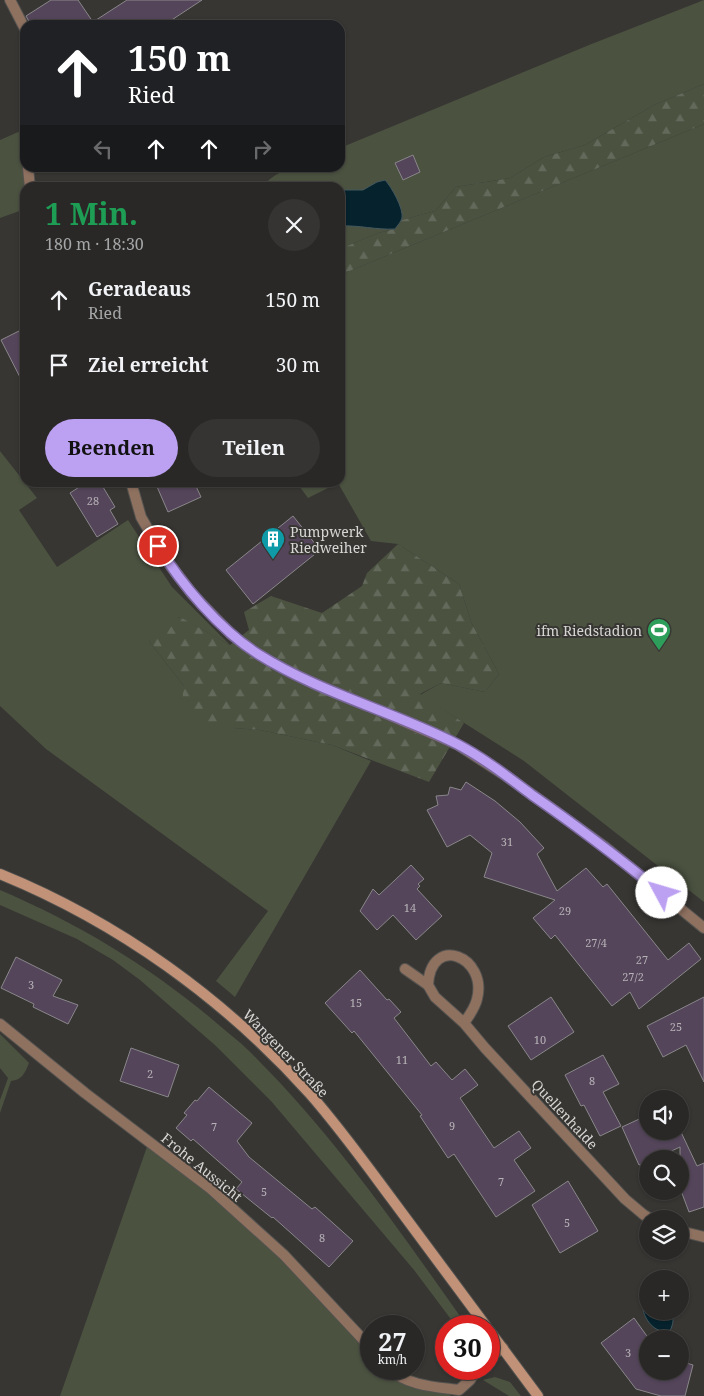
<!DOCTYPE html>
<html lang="de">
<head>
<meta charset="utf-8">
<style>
	:root { --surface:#292826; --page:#353432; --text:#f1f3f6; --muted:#a5a6a7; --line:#454443; --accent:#bca0f2 }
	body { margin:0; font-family:"Noto Serif",serif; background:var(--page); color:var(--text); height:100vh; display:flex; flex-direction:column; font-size:19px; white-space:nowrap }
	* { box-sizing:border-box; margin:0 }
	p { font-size:16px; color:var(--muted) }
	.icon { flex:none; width:28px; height:28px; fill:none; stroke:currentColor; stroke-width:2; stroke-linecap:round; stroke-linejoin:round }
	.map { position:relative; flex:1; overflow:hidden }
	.side { position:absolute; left:20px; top:182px; width:325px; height:305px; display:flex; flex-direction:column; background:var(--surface); border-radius:15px; box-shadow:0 1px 4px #0004,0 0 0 1px var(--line) }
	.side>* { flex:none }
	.hud { position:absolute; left:20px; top:20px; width:325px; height:152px; border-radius:15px; box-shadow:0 1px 4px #0004,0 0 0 1px var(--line); background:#202124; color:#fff; overflow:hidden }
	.controls { position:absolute; left:639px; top:1090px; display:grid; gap:10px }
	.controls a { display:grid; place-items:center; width:50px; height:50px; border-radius:50%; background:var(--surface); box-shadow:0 1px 4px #0004,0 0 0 1px var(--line); font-size:25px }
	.speed { position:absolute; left:360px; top:1315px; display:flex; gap:10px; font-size:25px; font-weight:700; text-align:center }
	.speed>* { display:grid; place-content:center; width:65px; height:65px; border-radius:50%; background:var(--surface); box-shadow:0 1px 4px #0004,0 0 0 1px var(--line); line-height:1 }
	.speed small { font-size:12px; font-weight:400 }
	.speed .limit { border:8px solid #d22; background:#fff; color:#111 }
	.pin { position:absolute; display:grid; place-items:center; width:42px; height:42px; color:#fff; margin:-21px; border:2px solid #fff; border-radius:50%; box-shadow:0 1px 5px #0007 }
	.me { position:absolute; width:55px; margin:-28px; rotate:309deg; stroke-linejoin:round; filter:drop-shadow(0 0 4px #0008) }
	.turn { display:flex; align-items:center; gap:18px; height:105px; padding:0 25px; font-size:22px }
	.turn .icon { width:65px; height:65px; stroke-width:2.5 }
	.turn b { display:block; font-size:35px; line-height:42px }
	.lanes { display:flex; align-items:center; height:48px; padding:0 25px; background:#0003; justify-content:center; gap:25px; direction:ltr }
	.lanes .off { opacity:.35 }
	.round { display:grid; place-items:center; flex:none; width:52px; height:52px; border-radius:26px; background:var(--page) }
	.overview { display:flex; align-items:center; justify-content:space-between; height:85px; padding:0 25px }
	h1 { font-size:30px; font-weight:700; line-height:38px; color:#1e9e55 }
	.cta { display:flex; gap:10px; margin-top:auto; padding:10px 25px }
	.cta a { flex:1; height:58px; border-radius:30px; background:var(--accent); color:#111; font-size:20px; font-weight:700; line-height:58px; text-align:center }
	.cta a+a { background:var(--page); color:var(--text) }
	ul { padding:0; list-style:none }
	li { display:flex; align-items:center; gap:15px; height:65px; padding:0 25px }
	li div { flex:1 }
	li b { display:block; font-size:19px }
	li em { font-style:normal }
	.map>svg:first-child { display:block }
	.grass { fill:#4b5240 }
	.forest { fill:url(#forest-firs) }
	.water { fill:#05222d; stroke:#44585f }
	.building { fill:#54455a; stroke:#89878a }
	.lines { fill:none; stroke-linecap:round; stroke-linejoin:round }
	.lane-casing { stroke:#545350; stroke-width:12 }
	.street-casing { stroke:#545350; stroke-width:12 }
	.secondary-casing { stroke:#545350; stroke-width:12 }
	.lane { stroke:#8f7160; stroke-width:10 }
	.street { stroke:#8f7160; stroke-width:10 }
	.secondary { stroke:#c19277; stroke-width:10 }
	.route-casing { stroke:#7a689d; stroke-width:12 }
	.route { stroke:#bca0f2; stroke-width:9 }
	.labels { text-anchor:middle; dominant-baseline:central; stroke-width:4; stroke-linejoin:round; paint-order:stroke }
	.number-label { font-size:11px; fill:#b6b2b6 }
	.poi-label { font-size:14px; fill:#d7d6d4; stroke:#373633; text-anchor:start }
	.street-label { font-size:14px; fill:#d7d6d4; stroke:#373633 }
</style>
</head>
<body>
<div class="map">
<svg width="704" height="1396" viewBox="0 0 704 1396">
	<defs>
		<pattern id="forest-firs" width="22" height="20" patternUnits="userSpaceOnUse" patternTransform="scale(1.25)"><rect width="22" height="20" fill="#4b5240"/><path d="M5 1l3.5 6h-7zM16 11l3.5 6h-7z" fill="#646a5b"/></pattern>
	</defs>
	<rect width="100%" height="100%" fill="#373633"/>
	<!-- grass -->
	<path class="grass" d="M704 0V84L654 105 585 145 544 157 510 178 456 187 435 211 402 220 395 229 378 233 342 248 340 254V188H263C277 162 315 168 340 168V148L589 45Z
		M704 124V902L524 761 420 695 441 683 485 692 499 674 472 624 459 584 398 544 371 541 338 483 308 498 297 483 340 482V275Z
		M25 129V168H33L36 187 25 188V209L0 218V140Z
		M0 451 37 498 19 510 57 567 128 520 172 587 230 645 179 617 149 641 184 686 234 728 260 730 332 745 371 761 235 997 216 981 268 911 46 749 0 706Z
		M0 890C84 926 157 971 226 1031 237 1040 248 1049 257 1059 337 1139 402 1234 467 1326H456L414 1270 271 1101 216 1046 140 980 113 960 77 939 0 905Z
		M0 1034 29 1063C25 1073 22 1080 11 1081L0 1113V1100L8 1078 0 1068Z
		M149 1141 211 1189 371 1348V1369H390L452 1396H60Z
		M495 1377 510 1382 521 1396H509L483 1380Z"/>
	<!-- forest -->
	<path class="forest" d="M704 84V124L340 275V254L342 248 378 233 395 229 402 220 435 211 456 187 510 178 544 157 585 145 654 105Z
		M398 544 459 584 472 624 499 674 485 692 441 683 420 694 464 723 429 782 332 745 260 730 234 728 205 722 181 710 184 686 149 641 162 624 180 617 230 645 249 630 244 612 271 596 322 613 362 586 367 573Z"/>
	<!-- water -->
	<path class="water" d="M385 180C391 186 404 209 402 218 401 222 397 226 395 229 376 230 359 225 340 226V190H363L377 182Z
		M647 1304 648 1311H670C675 1318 673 1324 670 1331 656 1334 646 1322 643 1310Z"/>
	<!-- building -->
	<path class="building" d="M51 0H78L93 22 127 0H202L164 25H31L26 16Z
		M413 155 420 172 403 180 395 163Z
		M25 328V387L1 340Z
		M87 482H100L115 507 110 510 118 524 97 537 70 493Z
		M155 482H194L201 497 168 512Z
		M293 516 320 550 253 604 226 570Z
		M466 782 495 801 520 822 544 848 537 854 557 891 586 868 603 887 607 884 668 960 689 943 701 959 639 1009 630 992 612 1006 555 935 551 939 533 918 555 900 484 877 492 853 470 835 447 847 427 810 438 805 436 796 448 795 450 787 461 790Z
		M411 865 424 879 418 884 420 886 417 889 442 916 416 940 393 915 377 930 360 911 373 889 379 895Z
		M16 957 62 980 53 996 78 1005 68 1024 33 1007 34 1004 1 988Z
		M360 970 387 1000 389 999 401 1012 394 1018 431 1066 436 1062 452 1080 465 1069 478 1085 460 1098 494 1148 519 1131 531 1148 514 1160 535 1191 496 1217 454 1154 448 1158 420 1116 422 1115 354 1031 352 1033 325 1003Z
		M551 997 574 1032 531 1060 508 1026Z
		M704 997V1082L686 1045 663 1057 647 1026Z
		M131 1048 179 1065 168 1097 120 1081Z
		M603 1055 619 1084 603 1092 621 1126 600 1136 584 1105 581 1106 565 1075Z
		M209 1087 252 1123 237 1141 249 1157 312 1209 315 1207 353 1241 329 1267 273 1217 272 1218 236 1189 242 1182 193 1139 191 1141 176 1128 187 1115 184 1113 195 1100 197 1101Z
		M648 1115V1131L680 1130 697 1166 704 1163V1207L689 1212 680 1188V1147L654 1159H648V1162L639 1165 622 1127Z
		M568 1181 598 1231 560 1253 532 1205Z
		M634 1318 649 1339H648V1371H680V1361L693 1365 685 1396H661L636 1389 601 1343Z"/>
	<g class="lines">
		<!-- lane casing -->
		<g class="lane-casing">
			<path id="lane" d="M405 969 428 985"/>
		</g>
		<!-- street casing -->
		<g class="street-casing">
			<path id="street" d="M10 0 25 29
				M28 168 30 188
				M131 482 141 517 164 557 193 595 232 635 256 653 289 672 458 745 506 776 605 847 704 928
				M464 1023C469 1016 475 1008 477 999 488 957 431 933 428 985L435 997 464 1023 485 1048 625 1199 644 1215 651 1219
				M0 1024 85 1093 211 1189 284 1255 371 1348
				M680 1231 704 1237
				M489 1357 503 1348
				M390 1369C407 1386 437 1387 459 1390L470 1380 477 1369"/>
		</g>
		<!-- secondary casing -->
		<g class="secondary-casing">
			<path id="secondary" d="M0 874C118 922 225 999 310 1094 339 1127 365 1163 391 1198 423 1241 455 1284 486 1326
				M489 1330 538 1396"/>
		</g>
		<!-- lane -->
		<use href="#lane" class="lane"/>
		<!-- street -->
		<use href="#street" class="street"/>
		<!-- secondary -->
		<use href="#secondary" class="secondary"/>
	</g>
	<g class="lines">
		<!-- route casing -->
		<g class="route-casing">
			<path id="route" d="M158 546C181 584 220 630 258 654 320 693 392 711 457 744 484 758 508 777 532 795 577 826 620 859 662 893"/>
		</g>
		<!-- route -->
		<use href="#route" class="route"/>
	</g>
	<!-- icons -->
	<defs>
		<g id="building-pin" transform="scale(1.25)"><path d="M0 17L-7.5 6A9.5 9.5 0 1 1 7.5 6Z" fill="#0f9aa8" stroke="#373633"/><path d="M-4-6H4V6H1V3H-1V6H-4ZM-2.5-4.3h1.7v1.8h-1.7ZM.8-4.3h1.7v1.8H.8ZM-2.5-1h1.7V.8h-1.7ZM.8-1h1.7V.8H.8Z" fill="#fff"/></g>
		<g id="stadium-pin" transform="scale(1.25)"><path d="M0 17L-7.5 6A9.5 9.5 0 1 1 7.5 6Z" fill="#2e9e5b" stroke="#373633"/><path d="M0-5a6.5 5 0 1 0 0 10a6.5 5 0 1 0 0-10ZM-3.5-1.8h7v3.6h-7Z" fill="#fff"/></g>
	</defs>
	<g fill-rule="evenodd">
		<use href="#building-pin" x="273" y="539"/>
		<use href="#stadium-pin" x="659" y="630"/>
	</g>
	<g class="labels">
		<!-- number labels -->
		<g class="number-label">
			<text x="93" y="500">28</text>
			<text x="507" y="841">31</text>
			<text x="410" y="907">14</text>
			<text x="565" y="910">29</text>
			<text x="596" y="942">27/4</text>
			<text x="642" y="959">27</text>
			<text x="633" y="976">27/2</text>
			<text x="31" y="984">3</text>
			<text x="356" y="1002">15</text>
			<text x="676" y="1026">25</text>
			<text x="540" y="1039">10</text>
			<text x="402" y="1059">11</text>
			<text x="150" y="1073">2</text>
			<text x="592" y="1080">8</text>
			<text x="452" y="1125">9</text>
			<text x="214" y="1126">7</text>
			<text x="501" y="1181">7</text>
			<text x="264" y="1191">5</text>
			<text x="567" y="1222">5</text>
			<text x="322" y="1237">8</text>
			<text x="628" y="1352">3</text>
		</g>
		<!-- poi labels -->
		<g class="poi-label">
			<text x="290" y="531">Pumpwerk<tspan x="290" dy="16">Riedweiher</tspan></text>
			<text x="642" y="630" text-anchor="end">ifm Riedstadion</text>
		</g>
		<!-- street labels -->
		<g class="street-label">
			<text transform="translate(286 1053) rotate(46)">Wangener Straße</text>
			<text transform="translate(565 1114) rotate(47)">Quellenhalde</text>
			<text transform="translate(202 1167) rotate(39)">Frohe Aussicht</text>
		</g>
	</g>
</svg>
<div class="controls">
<a><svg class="icon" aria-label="sound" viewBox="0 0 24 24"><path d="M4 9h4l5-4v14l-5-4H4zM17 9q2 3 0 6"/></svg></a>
<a><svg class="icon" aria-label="search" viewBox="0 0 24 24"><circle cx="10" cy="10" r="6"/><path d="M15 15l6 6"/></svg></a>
<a><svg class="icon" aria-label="layers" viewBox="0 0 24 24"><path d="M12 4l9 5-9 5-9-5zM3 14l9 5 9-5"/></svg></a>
<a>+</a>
<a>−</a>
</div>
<div class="speed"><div>27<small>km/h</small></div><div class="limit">30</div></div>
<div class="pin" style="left:158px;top:546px;background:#d93025"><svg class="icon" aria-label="arrive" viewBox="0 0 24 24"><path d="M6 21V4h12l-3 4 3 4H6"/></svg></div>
<svg class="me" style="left:662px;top:893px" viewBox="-20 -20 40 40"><circle r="19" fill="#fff"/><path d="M0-13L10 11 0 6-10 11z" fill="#bca0f2"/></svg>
<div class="hud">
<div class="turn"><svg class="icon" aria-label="ahead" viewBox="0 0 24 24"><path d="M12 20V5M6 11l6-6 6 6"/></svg><div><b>150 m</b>Ried</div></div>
<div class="lanes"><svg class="icon off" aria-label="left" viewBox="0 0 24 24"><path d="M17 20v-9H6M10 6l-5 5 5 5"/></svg><svg class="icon" aria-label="ahead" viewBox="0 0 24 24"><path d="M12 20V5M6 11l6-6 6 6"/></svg><svg class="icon" aria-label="ahead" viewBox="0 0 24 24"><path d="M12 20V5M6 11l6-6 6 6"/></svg><svg class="icon off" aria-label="right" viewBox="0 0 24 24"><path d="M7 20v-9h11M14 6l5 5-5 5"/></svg></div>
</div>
<section class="side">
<div class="overview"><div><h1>1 Min.</h1><p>180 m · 18:30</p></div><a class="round"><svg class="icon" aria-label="close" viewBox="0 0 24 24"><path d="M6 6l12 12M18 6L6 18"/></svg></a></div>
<ul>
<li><svg class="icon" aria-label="ahead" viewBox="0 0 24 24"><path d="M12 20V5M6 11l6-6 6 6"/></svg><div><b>Geradeaus</b><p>Ried</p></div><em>150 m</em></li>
<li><svg class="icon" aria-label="arrive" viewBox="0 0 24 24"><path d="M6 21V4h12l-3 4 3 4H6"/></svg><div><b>Ziel erreicht</b></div><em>30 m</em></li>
</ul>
<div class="cta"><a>Beenden</a><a>Teilen</a></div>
</section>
</div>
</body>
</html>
